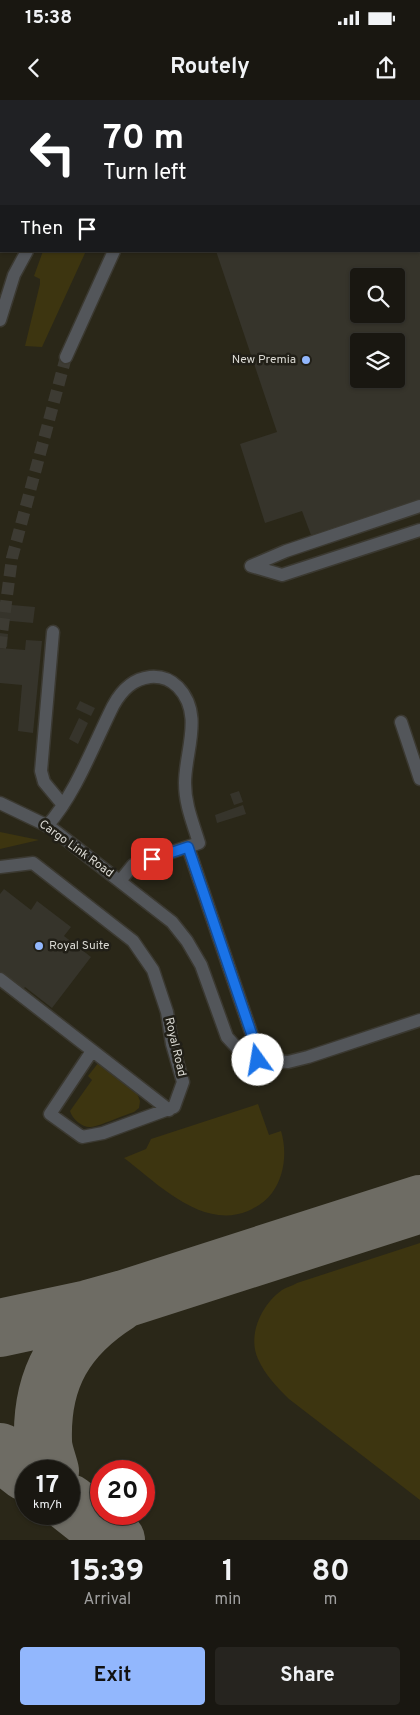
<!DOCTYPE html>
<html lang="en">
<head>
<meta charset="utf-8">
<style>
	:root { --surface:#191711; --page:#26241f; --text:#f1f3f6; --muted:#9f9f9f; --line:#373631; --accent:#92b7fd }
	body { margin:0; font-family:Overpass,sans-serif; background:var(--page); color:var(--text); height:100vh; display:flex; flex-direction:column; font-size:19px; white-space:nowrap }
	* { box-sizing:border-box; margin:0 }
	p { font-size:16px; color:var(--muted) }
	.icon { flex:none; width:28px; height:28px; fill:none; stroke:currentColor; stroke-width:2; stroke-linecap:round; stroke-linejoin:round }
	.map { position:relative; height:1440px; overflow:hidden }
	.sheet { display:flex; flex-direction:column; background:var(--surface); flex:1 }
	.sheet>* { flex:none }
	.banner { position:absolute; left:0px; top:0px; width:420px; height:152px; box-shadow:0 1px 4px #0004,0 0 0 1px var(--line); background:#202124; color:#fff; overflow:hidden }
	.controls { position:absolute; left:350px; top:168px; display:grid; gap:10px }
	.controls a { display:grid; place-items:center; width:55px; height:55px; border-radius:5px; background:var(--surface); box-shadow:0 1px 4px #0004,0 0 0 1px var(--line); font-size:25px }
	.speed { position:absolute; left:15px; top:1360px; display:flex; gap:10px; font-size:25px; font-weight:700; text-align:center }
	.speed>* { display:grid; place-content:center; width:65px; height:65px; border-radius:50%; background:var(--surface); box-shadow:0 1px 4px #0004,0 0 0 1px var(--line); line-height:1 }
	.speed small { font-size:12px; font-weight:400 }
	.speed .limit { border:8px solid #d22; background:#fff; color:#111 }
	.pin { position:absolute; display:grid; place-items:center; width:42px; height:42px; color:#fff; margin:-21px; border-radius:10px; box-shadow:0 2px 8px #0006 }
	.me { position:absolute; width:55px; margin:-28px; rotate:347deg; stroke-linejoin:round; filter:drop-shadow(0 0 4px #0008) }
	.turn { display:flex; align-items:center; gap:18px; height:105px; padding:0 20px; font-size:22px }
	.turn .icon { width:65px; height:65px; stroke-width:2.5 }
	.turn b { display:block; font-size:35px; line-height:42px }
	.then { display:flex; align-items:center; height:48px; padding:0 20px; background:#0003; gap:10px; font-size:19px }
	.eta { display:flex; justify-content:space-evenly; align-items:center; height:85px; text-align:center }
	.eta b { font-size:30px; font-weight:700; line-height:35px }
	.action { display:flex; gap:10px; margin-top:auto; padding:10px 20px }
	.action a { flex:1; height:58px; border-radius:5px; background:var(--accent); color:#111; font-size:20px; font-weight:700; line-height:58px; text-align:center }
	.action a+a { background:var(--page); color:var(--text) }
	.status { display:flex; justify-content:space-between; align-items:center; height:35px; padding:0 25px; background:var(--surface); direction:ltr }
	.status svg { height:14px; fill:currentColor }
	header { display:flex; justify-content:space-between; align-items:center; height:65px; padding:0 20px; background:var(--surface); font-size:22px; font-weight:700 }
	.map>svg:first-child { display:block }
	.built { fill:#2a2718; fill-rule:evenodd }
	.green { fill:#3d3510 }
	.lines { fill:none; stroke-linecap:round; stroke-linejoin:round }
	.taxiway { stroke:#6e6c64; stroke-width:58 }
	.building { fill:#36342b; fill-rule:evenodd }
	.minor-tunnel { stroke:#3d3b33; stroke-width:12; stroke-dasharray:12 6; stroke-linecap:butt }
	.minor-casing { stroke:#3b3931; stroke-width:15 }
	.minor { stroke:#53565a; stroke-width:12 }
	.route-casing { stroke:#114b97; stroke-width:12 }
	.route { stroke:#1a73e8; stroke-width:9 }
	.poi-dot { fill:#92b7fd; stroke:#211f17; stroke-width:2 }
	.labels { text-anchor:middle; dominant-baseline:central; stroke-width:5; stroke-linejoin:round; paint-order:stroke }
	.poi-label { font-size:12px; fill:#dad9d3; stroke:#211f17; text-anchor:end }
	.street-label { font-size:12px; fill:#dad9d3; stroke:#211f17 }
</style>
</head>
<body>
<div class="status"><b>15:38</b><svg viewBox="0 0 49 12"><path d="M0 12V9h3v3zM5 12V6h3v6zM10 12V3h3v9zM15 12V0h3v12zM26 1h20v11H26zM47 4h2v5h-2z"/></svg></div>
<header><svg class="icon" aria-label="back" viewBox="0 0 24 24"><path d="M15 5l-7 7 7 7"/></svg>Routely<svg class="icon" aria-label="share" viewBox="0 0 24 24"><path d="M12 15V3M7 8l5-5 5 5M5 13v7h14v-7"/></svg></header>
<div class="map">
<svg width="420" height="1440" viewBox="0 0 420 1440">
	<rect width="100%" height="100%" fill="#211f17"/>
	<!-- built -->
	<path class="built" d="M0 0H420V1440H0ZM1 1H419V151H1ZM359 176H396V214H359ZM359 241H396V279H359ZM26 1371H69V1414H26ZM101 1371H144V1414H101Z"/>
	<!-- green -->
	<path class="green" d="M0 0H86V1H1V102Z
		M43 151H86L42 247 25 246 40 184V179L34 176Z
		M0 732 39 740 0 749Z
		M99 962 137 993 140 1001 139 1008 134 1012C124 1015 100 1026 91 1027 83 1028 72 1019 70 1011L92 980 88 976Z
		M258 1004 269 1035 281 1031C287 1051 285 1075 272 1093 266 1101 257 1107 248 1111 202 1130 157 1083 124 1058L146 1049 151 1039Z
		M420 1143V1400L289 1299C277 1287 265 1275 258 1259 247 1235 262 1204 282 1190 287 1187 292 1186 297 1183Z"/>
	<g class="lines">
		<!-- taxiway -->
		<path class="taxiway" d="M0 1228 88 1209 124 1199 420 1104
			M0 1352 26 1372
			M50 1371C48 1362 43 1351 43 1341 41 1278 66 1236 118 1203
			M69 1403 116 1440"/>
	</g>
	<!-- building -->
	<path class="building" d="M216 151H420V399L311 435 302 411 265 423 240 344 277 332ZM359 176H396V214H359ZM359 241H396V279H359Z
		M0 504 35 507 33 523 0 520Z
		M0 533 8 534 7 547 0 546Z
		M26 540 42 541 33 633 18 631 22 585 0 583V548L25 550Z
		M80 601 95 608 91 616 76 609Z
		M79 618 88 623 78 644 69 639Z
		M239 691 243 702 234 705 230 694Z
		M243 705 246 714 217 723 215 715Z
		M4 789 31 810 37 801 71 827 64 836 91 857 52 908 25 887 18 895 0 881V794Z"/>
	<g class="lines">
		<!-- minor-tunnel -->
		<path class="minor-tunnel" d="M0 548 12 458 66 257"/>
		<!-- minor casing -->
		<g class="minor-casing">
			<path id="minor" d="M123 0 125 1
				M97 1 98 0
				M193 1 194 0
				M0 220 14 175 27 151
				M66 257 114 151
				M251 466 286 451 420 406
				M251 466 282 475 420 430
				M53 532 41 671 44 682 63 705
				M401 622 420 679
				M0 703 50 727 172 822 187 841 201 865 227 937 239 950 258 960 288 962 308 957 420 920
				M47 726C75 695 94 644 113 606 121 591 132 579 150 577 161 576 170 579 178 587 204 614 185 651 185 683 185 705 193 723 199 743L133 765 120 781
				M188 747 254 941 258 960
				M0 767 33 763 133 841 153 870 167 912 172 944 183 982 174 1007 103 1033 82 1037 50 1014 92 951
				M0 879 169 1010"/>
		</g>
		<!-- minor -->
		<use href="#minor" class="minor"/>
	</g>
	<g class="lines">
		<!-- route casing -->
		<g class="route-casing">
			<path id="route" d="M152 759 188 747 254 941 258 960"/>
		</g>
		<!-- route -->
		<use href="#route" class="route"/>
	</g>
	<!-- markers -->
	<g class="poi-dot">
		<circle cx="306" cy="260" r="5"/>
		<circle cx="39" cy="846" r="5"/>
	</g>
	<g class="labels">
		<!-- poi labels -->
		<g class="poi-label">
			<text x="296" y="260">New Premia</text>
			<text x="49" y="846" text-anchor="start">Royal Suite</text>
		</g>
		<!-- street labels -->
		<g class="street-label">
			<text transform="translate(76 749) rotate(36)">Cargo Link Road</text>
			<text transform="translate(175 947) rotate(77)">Royal Road</text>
		</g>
	</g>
</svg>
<div class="controls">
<a><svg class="icon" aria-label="search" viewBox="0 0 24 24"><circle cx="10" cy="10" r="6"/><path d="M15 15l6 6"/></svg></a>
<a><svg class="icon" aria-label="layers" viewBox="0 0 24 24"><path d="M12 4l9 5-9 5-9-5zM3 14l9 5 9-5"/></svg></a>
</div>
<div class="speed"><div>17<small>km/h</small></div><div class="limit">20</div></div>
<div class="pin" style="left:152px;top:759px;background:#d93025"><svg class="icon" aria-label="arrive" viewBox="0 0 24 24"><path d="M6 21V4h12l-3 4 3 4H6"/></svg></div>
<svg class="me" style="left:258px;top:960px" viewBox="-20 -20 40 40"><circle r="19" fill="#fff"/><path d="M0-13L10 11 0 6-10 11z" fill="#1a73e8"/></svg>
<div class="banner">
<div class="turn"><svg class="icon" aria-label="left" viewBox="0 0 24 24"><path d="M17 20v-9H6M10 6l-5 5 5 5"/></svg><div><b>70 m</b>Turn left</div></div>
<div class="then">Then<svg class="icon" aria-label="arrive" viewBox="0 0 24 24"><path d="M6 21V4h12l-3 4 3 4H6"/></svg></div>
</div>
</div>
<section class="sheet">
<div class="eta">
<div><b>15:39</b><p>Arrival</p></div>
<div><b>1</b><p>min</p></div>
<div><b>80</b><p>m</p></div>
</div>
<div class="action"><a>Exit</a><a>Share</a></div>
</section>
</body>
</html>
